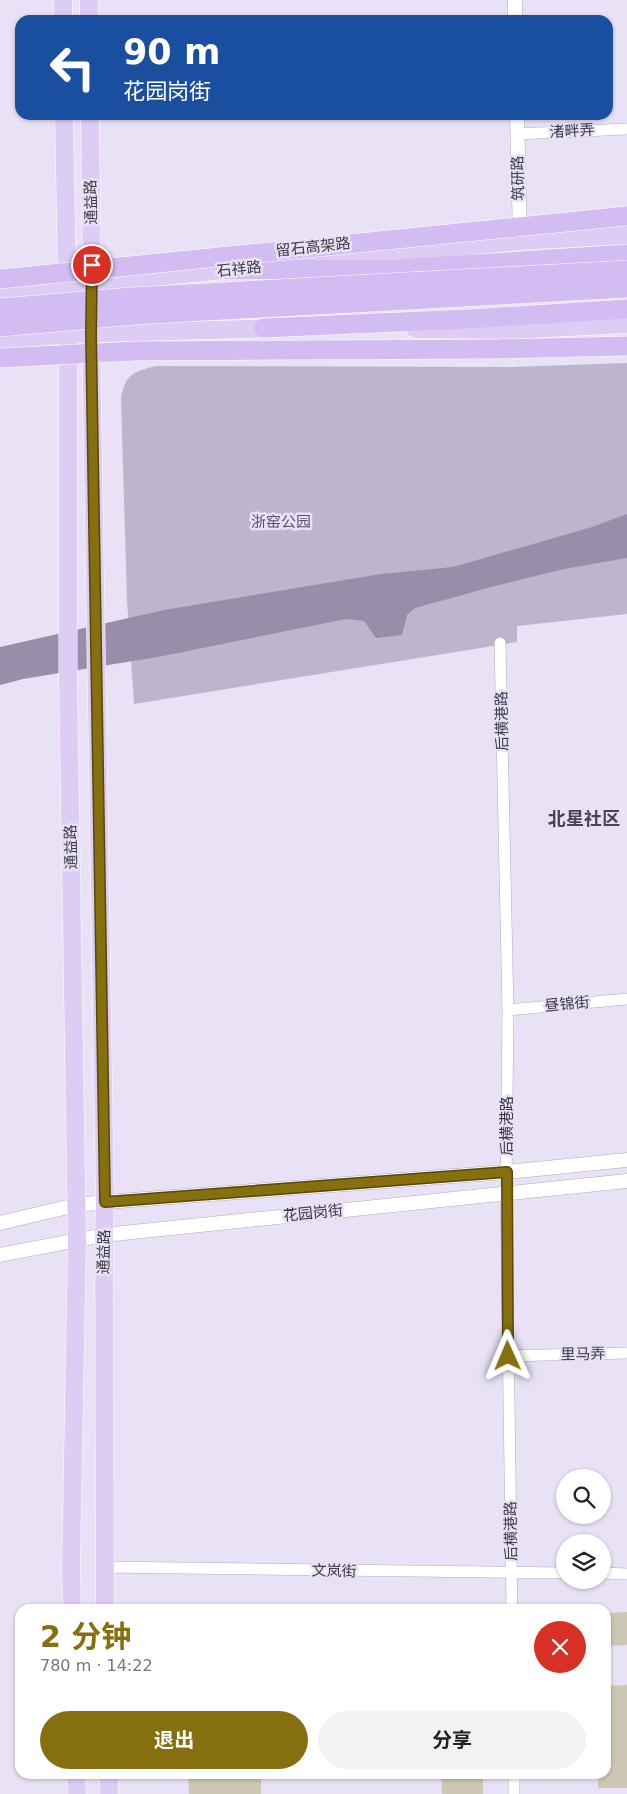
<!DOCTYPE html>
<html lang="zh">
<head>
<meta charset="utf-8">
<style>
	:root { --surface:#fff; --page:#f2f2f2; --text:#222; --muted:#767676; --accent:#866f0e }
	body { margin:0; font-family:"DejaVu Sans","Noto Sans SC",sans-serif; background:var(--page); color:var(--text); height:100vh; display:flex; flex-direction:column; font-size:19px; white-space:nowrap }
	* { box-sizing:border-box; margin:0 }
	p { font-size:16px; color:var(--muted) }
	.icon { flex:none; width:28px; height:28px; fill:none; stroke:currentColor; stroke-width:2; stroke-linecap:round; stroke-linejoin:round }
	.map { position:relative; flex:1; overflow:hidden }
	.sheet { position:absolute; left:15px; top:1604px; width:596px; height:175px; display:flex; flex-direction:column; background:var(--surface); border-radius:15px; box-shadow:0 1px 4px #0004 }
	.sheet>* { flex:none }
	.top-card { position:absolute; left:15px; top:15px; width:598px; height:105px; border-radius:15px; box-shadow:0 1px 4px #0004; background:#1a4fa0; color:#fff; overflow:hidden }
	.fabs { position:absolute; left:556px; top:1469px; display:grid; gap:10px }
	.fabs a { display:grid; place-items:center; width:55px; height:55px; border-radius:50%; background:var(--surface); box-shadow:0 1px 4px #0004; font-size:25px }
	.pin { position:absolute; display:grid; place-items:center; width:42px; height:42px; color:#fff; margin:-21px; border:2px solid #fff; border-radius:50%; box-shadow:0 1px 5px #0007 }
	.me { position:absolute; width:55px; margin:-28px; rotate:359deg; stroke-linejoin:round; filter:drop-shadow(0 0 4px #0008) }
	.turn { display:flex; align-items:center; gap:18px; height:105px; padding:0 25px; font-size:22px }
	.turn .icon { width:65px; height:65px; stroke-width:2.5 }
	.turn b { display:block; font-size:35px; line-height:42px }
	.round { display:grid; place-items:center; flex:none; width:52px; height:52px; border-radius:26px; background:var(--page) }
	.summary { display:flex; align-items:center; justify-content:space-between; height:85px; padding:0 25px }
	h1 { font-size:30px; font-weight:700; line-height:38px; color:var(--accent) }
	.cta { display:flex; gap:10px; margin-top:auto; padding:10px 25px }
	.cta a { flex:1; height:58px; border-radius:30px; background:var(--accent); color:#fff; font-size:20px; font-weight:700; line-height:58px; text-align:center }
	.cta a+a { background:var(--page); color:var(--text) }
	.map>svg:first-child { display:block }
	.green { fill:#bdb4ce }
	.water { fill:#998eaa }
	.building { fill:#cdc7b3 }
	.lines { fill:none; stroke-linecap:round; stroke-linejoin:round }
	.minor-casing { stroke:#b1abbd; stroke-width:12 }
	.tertiary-casing { stroke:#b1abbd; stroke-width:15 }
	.primary-casing { stroke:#fff; stroke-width:19 }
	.trunk-casing { stroke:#fff; stroke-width:20 }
	.minor { stroke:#fff; stroke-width:11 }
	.tertiary { stroke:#fff; stroke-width:14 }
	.primary { stroke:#ddcdf5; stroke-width:18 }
	.trunk { stroke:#d2bcf2; stroke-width:19 }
	.trunk-bridge-casing { stroke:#fff; stroke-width:20; stroke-linecap:butt }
	.trunk-bridge { stroke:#d2bcf2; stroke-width:19 }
	.route-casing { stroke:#574809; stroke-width:12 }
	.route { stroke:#866f0e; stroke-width:9 }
	.labels { text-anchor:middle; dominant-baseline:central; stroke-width:5; stroke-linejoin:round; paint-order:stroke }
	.street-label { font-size:15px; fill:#3d3a42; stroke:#e9e2f6 }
	.park-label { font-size:15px; fill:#5e4d78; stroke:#e9e2f6 }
	.quarter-label { font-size:18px; font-weight:bold; fill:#484252; stroke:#e9e2f6 }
</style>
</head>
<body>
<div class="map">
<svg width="627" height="1794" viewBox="0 0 627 1794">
	<rect width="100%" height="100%" fill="#e9e2f6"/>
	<!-- green -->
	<path class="green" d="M627 363V614L517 626V642L134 704 127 600 121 399C125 374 133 372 156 366L512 367Z"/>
	<!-- water -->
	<path class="water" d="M627 514V558L564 569 495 586 415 608 407 615 402 635 376 638 364 621 346 619 163 656 23 679 0 685V647L164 610 381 574 453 567 592 527Z"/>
	<!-- building -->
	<path class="building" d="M627 1612V1645L606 1646V1613Z
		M627 1685V1788H598V1774H606V1686Z
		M188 1774H261V1794H189Z
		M441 1774H483V1794H442Z"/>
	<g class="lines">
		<!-- minor casing -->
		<g class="minor-casing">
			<path id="minor" d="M517 134 627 129
				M500 643 508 1010 506 1192 512 1609
				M508 1010 627 999
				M508 1356 627 1353
				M104 1567 565 1573
				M602 1573 627 1574
				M514 1774V1794"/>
		</g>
		<!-- tertiary casing -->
		<g class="tertiary-casing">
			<path id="tertiary" d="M515 0V20
				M517 115 520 235
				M0 1223 76 1205 105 1202 507 1172 627 1160
				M0 1255 104 1235 627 1181"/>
		</g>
		<!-- primary casing -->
		<g class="primary-casing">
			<path id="primary" d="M63 0V20
				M89 0V20
				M64 115 68 334V680L77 1240 71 1567 72 1609
				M90 115 92 283 91 334 105 1202 104 1235 105 1609
				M301 262 520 241 627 235
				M0 293 243 268
				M415 329 513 330 627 324
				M0 341 68 334 279 328
				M76 1774 77 1794
				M109 1774V1794"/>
		</g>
		<!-- trunk casing -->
		<g class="trunk-casing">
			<path id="trunk" d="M229 270 398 269 627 254
				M264 328 467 319 627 309"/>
		</g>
		<!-- minor -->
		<use href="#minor" class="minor"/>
		<!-- tertiary -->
		<use href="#tertiary" class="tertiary"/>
		<!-- primary -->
		<use href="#primary" class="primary"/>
		<!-- trunk -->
		<use href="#trunk" class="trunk"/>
		<!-- trunk-bridge casing -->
		<g class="trunk-bridge-casing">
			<path id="trunk-bridge" d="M0 279 627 216
				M0 308 131 297 627 270
				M0 327 135 315 627 288
				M0 358 135 351 493 349 627 346"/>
		</g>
		<!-- trunk-bridge -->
		<use href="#trunk-bridge" class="trunk-bridge"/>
	</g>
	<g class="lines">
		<!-- route casing -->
		<g class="route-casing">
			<path id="route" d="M92 265 91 334 105 1202 507 1172 508 1356"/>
		</g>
		<!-- route -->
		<use href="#route" class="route"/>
	</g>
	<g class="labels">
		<!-- street labels -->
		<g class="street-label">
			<text transform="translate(572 131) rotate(-3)">渚畔弄</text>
			<text transform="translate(518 178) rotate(-91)">筑研路</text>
			<text transform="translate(91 202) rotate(-91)">通益路</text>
			<text transform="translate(313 247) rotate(-6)">留石高架路</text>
			<text transform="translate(239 269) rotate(-6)">石祥路</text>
			<text transform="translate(502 721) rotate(-91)">后横港路</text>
			<text transform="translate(71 847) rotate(-91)">通益路</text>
			<text transform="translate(567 1004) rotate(-5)">昼锦街</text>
			<text transform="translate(507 1126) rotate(-90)">后横港路</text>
			<text transform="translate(313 1213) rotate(-6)">花园岗街</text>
			<text transform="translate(104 1252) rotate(-89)">通益路</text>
			<text transform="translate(583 1354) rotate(-1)">里马弄</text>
			<text transform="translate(511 1531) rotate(-91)">后横港路</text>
			<text transform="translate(334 1571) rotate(1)">文岚街</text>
		</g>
		<!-- park labels -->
		<g class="park-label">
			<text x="281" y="522">浙窑公园</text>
		</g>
		<!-- quarter labels -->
		<g class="quarter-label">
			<text x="584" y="818">北星社区</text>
		</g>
	</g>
</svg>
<div class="fabs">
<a><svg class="icon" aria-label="search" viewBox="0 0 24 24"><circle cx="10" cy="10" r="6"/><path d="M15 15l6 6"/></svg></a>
<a><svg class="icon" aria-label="layers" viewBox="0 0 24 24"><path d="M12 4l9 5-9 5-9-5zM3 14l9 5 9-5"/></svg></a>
</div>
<div class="pin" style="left:92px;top:265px;background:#d93025"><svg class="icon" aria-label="arrive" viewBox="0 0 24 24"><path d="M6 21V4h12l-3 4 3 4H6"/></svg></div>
<svg class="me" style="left:508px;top:1356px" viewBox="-20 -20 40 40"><path d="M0-17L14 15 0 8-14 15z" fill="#866f0e" stroke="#fff" stroke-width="4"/></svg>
<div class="top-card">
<div class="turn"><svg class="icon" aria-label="left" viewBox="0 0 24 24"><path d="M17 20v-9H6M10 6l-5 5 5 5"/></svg><div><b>90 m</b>花园岗街</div></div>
</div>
<section class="sheet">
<div class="summary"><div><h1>2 分钟</h1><p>780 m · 14:22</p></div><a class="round" style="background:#d93025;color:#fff"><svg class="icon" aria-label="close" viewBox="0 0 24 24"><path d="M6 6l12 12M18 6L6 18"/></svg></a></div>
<div class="cta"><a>退出</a><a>分享</a></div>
</section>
</div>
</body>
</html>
